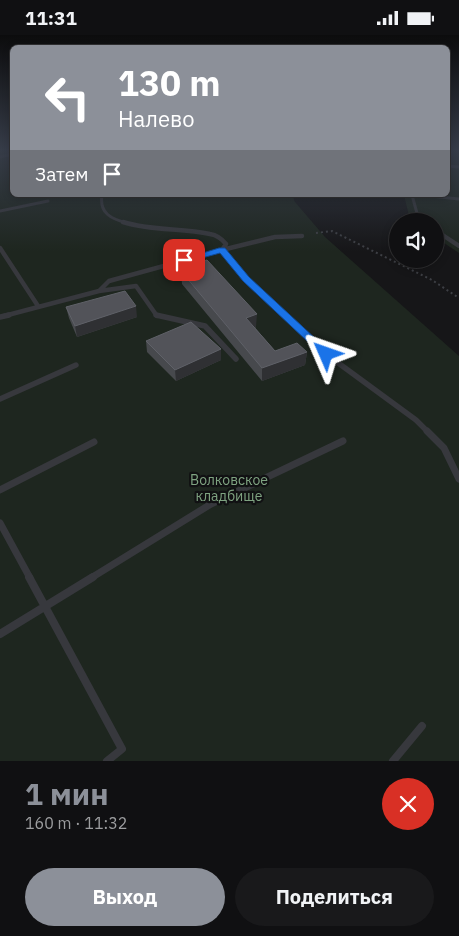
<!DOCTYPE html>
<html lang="ru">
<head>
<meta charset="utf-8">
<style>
	:root { --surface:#101012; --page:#19191b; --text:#f1f3f6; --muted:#9c9d9f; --line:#303032; --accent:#8c9099 }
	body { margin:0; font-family:"IBM Plex Sans",sans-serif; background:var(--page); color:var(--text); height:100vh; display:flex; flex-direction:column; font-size:19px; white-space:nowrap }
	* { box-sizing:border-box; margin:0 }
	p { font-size:16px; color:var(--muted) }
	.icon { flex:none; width:28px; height:28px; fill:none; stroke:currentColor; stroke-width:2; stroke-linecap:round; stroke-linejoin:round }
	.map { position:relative; height:726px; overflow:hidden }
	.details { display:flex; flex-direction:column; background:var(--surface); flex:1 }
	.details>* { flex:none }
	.guide { position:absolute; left:10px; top:10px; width:440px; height:152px; border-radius:8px; box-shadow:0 2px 8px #0003,0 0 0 1px var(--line); background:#8c9099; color:#fff; overflow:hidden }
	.controls { position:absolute; left:389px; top:178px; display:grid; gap:10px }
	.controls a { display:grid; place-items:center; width:55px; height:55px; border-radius:50%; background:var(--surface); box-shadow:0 2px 8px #0003,0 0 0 1px var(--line); font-size:25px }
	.pin { position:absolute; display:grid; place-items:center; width:42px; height:42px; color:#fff; margin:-21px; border-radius:10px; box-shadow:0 2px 8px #0006 }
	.me { position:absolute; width:55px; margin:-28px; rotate:313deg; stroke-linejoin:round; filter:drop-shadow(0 0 4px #0008) }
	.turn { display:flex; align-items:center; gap:18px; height:105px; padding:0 25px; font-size:22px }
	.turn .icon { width:65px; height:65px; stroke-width:2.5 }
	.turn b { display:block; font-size:35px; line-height:42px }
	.then { display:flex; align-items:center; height:48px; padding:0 25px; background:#0003; gap:10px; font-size:19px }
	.round { display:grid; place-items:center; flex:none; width:52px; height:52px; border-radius:26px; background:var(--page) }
	.summary { display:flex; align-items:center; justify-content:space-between; height:85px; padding:0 25px }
	h1 { font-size:30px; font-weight:800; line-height:38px; color:var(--accent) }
	.action { display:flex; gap:10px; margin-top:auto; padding:10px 25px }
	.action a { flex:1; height:58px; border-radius:30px; background:var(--accent); color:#fff; font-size:20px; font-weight:800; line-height:58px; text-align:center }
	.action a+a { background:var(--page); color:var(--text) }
	.status { display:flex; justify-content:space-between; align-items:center; height:35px; padding:0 25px; background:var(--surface); direction:ltr }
	.status svg { height:14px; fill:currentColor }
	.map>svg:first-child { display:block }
	.green { fill:#1e261f }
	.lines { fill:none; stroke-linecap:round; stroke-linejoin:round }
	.path { stroke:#3d3f44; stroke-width:2; stroke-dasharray:2 3; stroke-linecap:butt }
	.service-far4 { stroke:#37383d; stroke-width:3 }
	.service-far3 { stroke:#37383d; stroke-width:4.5 }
	.service-far2 { stroke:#37383d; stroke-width:5.5 }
	.service-far1 { stroke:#37383d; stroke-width:7 }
	.service { stroke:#37383d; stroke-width:8 }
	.wall { fill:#47494d }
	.shaded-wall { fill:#2f3033 }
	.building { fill:#525359; stroke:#5f6168 }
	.route { fill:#1a73e8; stroke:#114b97 }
	.labels { text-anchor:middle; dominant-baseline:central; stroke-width:4.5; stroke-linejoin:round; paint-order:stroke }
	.park-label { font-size:14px; fill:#7fa381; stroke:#111113 }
</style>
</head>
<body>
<div class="status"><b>11:31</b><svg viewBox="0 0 49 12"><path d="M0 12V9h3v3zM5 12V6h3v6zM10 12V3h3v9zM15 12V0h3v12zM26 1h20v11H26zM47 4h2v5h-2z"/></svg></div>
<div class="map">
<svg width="459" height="726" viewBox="0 0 459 726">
	<rect width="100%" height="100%" fill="#161618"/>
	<!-- green -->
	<path class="green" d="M0 114H12V160H292L295 167 325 202 459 321V726H0Z
		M448 114H459V218L435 202V186L410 185 404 160H448Z"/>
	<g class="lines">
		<!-- path -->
		<path class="path" d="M316 198 332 196 432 245 459 263"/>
		<!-- service-far4 -->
		<path class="service-far4" d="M0 122 12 119
			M448 131 459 132
			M102 160C99 178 111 184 127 188
			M412 160 418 182 422 186
			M421 160 459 164
			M0 176 48 166"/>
		<!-- service-far3 -->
		<path class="service-far3" d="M123 187C151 196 181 193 210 199 216 200 222 204 226 209L222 215 275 202 302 201
			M435 195 459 211
			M0 213 38 271
			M99 256 136 251 157 281
			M4 281 99 256 109 246 222 215 246 244 285 281"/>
		<!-- service-far2 -->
		<path class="service-far2" d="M156 280 205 291 236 324
			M284 280 326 319 416 385 428 397
			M0 282 9 280
			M0 364 76 330"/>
		<!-- service-far1 -->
		<path class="service-far1" d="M427 396 444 413 459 444
			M0 455 94 407
			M0 488 30 543
			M91 543 211 469 343 406"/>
		<!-- service -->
		<path class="service" d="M29 542 122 714 107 726
			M0 599 93 542
			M393 726 422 691"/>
	</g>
	<!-- wall -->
	<path class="wall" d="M188 230 256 292 255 293 275 316 307 317 305 330 262 346 182 249 181 236 189 235Z
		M66 272 137 282 77 302 69 283Z
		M146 306 221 314V325L176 346 147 317Z"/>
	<!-- shaded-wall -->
	<path class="shaded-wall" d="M136 271 137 282 77 302 75 291Z
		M257 279 256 292 246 295V283Z
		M221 314V325L176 346 175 335Z
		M307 317 305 330 262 346V333Z"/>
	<!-- building -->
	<path class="building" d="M207 225 257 279 246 283 275 316 297 308 307 317 262 333 181 236 192 234 188 230Z
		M125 256 136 271 75 291 66 272Z
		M191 287 221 314 175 335 146 306Z"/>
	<!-- sky -->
	<linearGradient id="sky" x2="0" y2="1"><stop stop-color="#0c0c0d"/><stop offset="0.53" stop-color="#363c48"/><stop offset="1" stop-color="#363c48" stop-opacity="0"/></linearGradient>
	<rect width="459" height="216" fill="url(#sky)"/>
	<!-- route -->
	<path class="route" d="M219 213H225L249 242 330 317 331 319 330 321H323L243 246 220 218 184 228 180 225Z"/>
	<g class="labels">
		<!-- park labels -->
		<g class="park-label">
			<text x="229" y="445">Волковское<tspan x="229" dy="16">кладбище</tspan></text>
		</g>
	</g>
</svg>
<div class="controls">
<a><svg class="icon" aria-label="sound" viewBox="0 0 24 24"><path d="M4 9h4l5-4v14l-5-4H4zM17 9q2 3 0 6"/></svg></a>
</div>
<div class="pin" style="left:184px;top:225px;background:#d93025"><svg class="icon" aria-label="arrive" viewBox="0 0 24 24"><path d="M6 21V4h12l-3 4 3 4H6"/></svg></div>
<svg class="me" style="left:326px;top:319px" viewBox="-20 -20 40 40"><path d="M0-17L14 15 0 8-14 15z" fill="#1a73e8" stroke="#fff" stroke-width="4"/></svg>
<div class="guide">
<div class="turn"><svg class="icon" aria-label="left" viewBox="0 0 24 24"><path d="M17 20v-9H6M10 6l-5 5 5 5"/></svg><div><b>130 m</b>Налево</div></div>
<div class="then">Затем<svg class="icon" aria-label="arrive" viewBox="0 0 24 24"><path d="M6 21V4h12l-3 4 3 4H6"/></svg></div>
</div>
</div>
<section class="details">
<div class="summary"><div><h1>1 мин</h1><p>160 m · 11:32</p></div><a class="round" style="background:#d93025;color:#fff"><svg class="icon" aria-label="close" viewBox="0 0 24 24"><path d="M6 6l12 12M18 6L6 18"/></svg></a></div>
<div class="action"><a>Выход</a><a>Поделиться</a></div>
</section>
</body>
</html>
